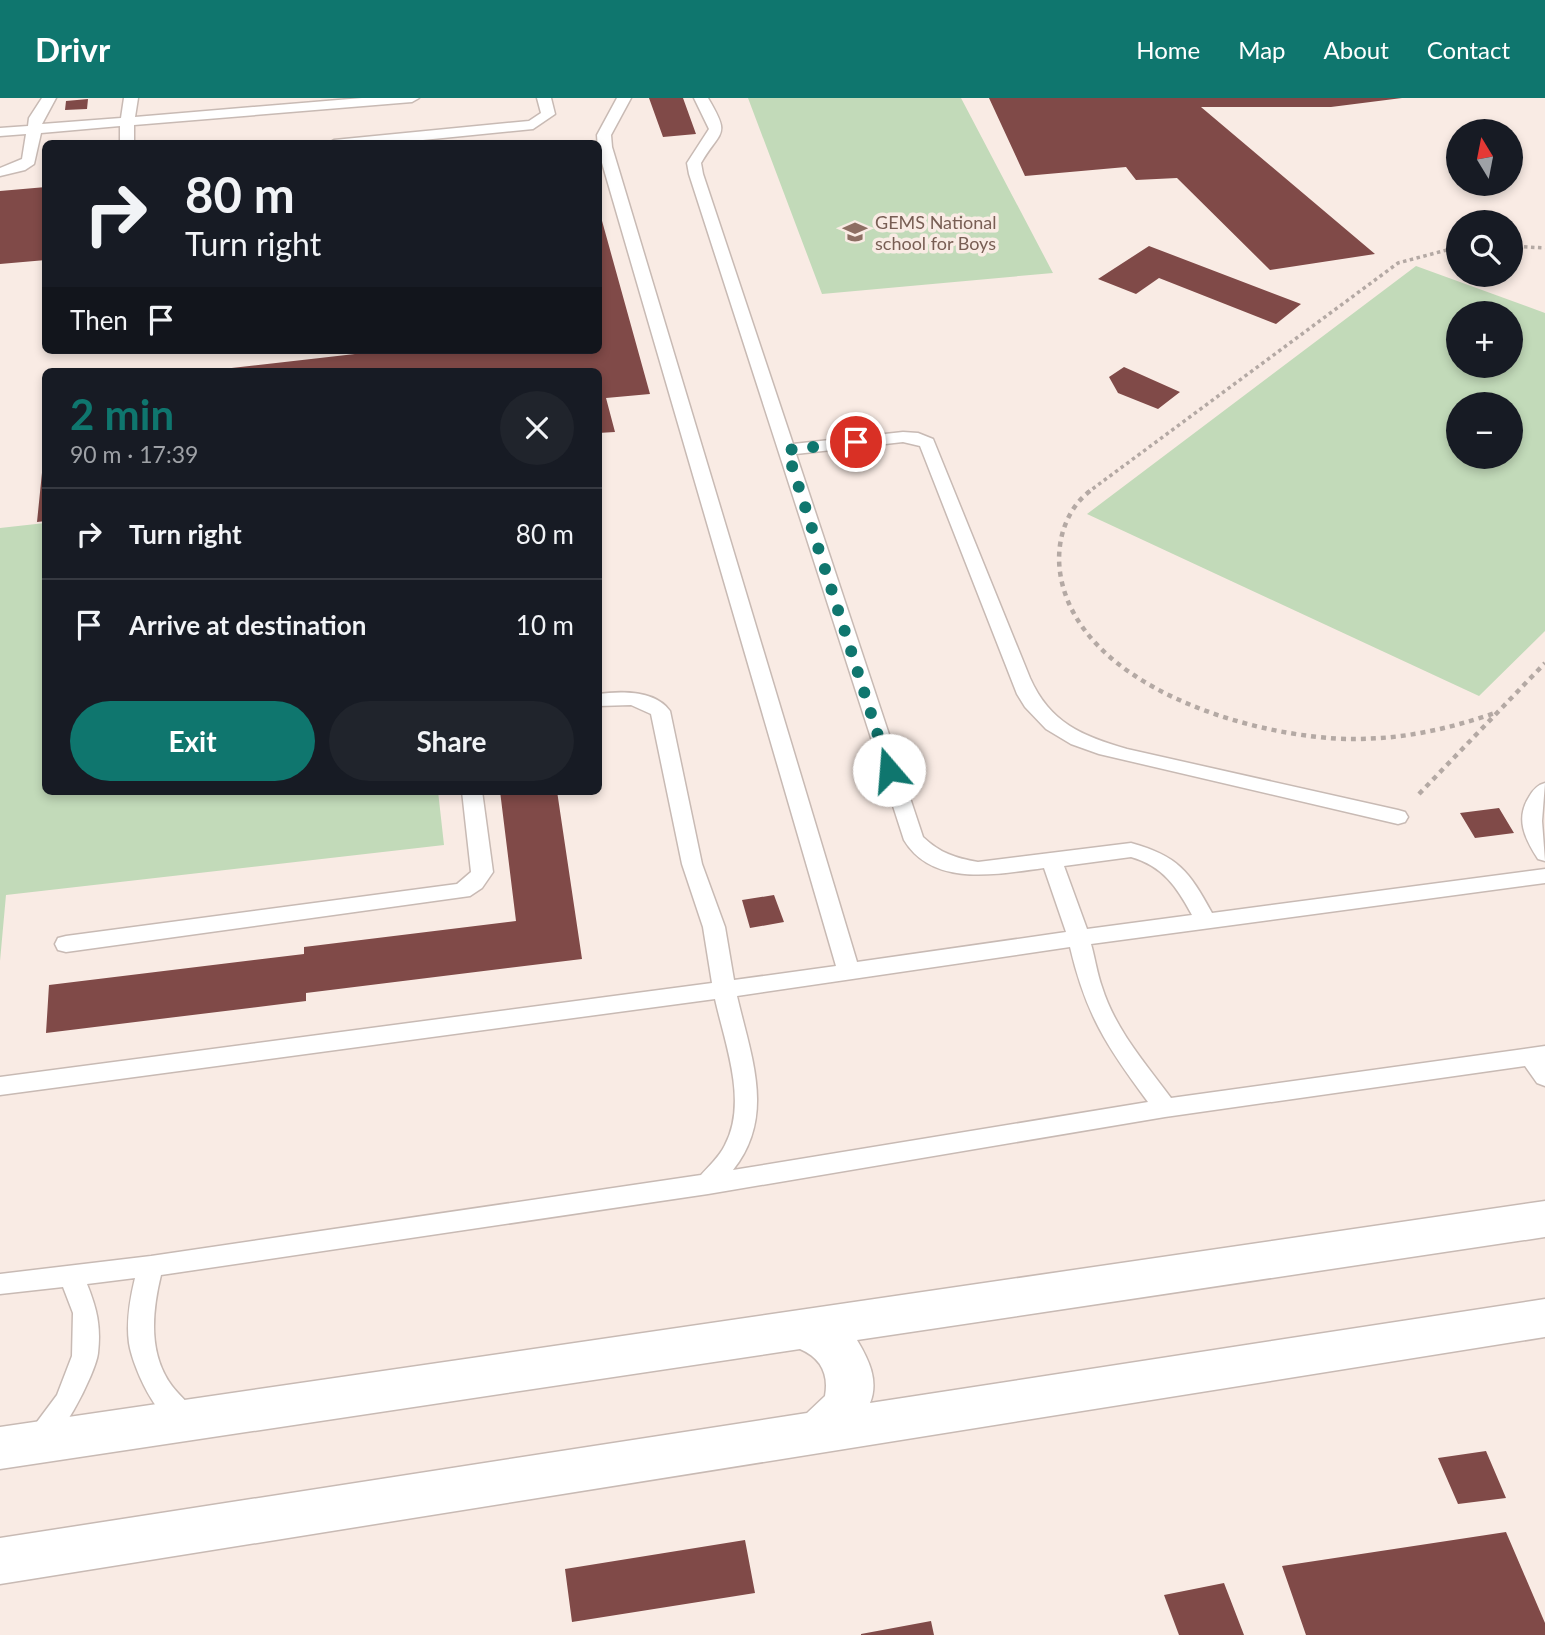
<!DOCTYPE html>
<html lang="en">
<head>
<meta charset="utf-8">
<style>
	:root { --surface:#171b24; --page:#20242c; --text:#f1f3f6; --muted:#9ea1a6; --line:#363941; --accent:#0f766e }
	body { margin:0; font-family:Lato,sans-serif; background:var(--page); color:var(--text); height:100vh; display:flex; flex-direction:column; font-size:26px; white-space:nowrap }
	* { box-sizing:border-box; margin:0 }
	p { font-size:23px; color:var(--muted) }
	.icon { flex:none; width:38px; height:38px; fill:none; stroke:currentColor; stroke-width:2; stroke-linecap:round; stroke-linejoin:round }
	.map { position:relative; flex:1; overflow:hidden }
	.side { position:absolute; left:42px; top:270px; width:560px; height:427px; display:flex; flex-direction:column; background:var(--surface); border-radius:10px; box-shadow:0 4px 10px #0003 }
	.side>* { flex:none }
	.top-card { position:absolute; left:42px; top:42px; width:560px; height:214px; border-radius:10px; box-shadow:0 4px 10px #0003; background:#171b24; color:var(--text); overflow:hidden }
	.needle { width:46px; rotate:350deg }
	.buttons { position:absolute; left:1446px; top:21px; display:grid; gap:14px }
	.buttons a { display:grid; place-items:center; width:77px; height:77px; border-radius:50%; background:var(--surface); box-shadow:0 4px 10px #0003; font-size:35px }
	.pin { position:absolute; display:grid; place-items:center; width:60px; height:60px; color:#fff; margin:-30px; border:4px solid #fff; border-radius:50%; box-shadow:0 2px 7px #0007 }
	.me { position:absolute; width:77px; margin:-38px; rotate:342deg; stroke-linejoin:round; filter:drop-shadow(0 0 5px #0008) }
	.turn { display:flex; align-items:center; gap:24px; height:147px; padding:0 28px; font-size:32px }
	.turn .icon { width:91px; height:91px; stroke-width:2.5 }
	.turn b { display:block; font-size:49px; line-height:60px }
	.then { display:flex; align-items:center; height:66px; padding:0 28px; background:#0003; gap:14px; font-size:26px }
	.round { display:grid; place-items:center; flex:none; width:74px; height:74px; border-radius:37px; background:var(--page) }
	.overview { display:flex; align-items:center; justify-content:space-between; height:119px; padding:0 28px }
	h1 { font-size:42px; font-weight:700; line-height:52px; color:var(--accent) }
	.action { display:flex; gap:14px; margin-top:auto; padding:14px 28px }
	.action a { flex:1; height:80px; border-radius:42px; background:var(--accent); color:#fff; font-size:28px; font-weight:700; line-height:80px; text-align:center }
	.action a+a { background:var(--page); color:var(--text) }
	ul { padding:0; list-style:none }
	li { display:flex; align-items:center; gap:21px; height:91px; padding:0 28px; border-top:2px solid var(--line) }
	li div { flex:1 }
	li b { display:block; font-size:26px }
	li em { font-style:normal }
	header { display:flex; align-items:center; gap:42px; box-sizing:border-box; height:98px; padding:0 35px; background:var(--accent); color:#fff }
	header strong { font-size:33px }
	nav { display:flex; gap:38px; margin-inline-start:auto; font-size:24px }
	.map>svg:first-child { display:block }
	.green { fill:#c2dab9; fill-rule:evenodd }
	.building { fill:#804a48 }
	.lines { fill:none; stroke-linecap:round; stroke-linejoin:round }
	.service-casing { stroke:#c8bab4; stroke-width:3 }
	.minor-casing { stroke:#c8bab4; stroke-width:3 }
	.path-far1 { stroke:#b4a9a4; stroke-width:3.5; stroke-dasharray:3.5 3.5; stroke-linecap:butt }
	.path { stroke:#b4a9a4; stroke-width:4.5; stroke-dasharray:5 5; stroke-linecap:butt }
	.service { fill:#fff; fill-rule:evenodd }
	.minor { fill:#fff; fill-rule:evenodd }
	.route { stroke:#0f766e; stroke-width:12; stroke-dasharray:0 21.6 }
	.labels { text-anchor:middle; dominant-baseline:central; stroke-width:7; stroke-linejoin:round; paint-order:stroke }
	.far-education-label { font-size:18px; fill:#785e54; stroke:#f9ebe4; text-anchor:start }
</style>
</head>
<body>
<header>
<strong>Drivr</strong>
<nav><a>Home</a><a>Map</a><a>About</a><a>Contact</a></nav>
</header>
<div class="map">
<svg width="1545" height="1537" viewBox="0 0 1545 1537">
	<rect width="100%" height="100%" fill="#f9ebe4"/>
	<!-- green -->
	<path class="green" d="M748 0H961L1053 175 822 196Z
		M1416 168 1545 215V533L1479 598 1087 416ZM1458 215H1510V268H1458ZM1458 306H1510V359H1458Z
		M45 425 46 693H438L444 747 6 797 0 863V430Z"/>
	<!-- building -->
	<path class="building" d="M649 0H683L696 36 663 39Z
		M989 0H1402L1331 9H1201L1375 156 1270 172 1177 80 1136 82 1126 69 1025 78Z
		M88 1 87 11 65 12 66 3Z
		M46 89V162L0 166V93Z
		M599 112 650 296 606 300 615 334 598 335V273H205L390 252H598Z
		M1149 148 1301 206 1276 226 1159 180 1136 196 1098 181Z
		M1124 269 1180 294 1158 311 1118 295 1109 279Z
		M44 355 46 423 37 424Z
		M500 693H557L582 861 306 895V903L46 935 49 887 304 856V849L516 823Z
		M1499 710 1514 735 1475 740 1460 715Z
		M774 797 784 824 750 830 742 802Z
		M1486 1353 1506 1400 1458 1406 1438 1360Z
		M1506 1434 1545 1525V1537H1306L1282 1468Z
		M745 1442 755 1495 572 1524 565 1471Z
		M1224 1485 1244 1537H1179L1164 1497Z
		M931 1523 934 1537H861V1536Z"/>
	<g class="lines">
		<!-- service casing -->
		<g class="service-casing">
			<path id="service" d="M42 0H56L42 26 121 20 124 0H138L135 19 362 0H419L412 4 134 27V46H120V28L41 35 34 66 25 72 0 78V70L22 61 26 36 0 38V30L28 28 29 20Z
				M537 0H551L555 16 533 31 383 46H327L334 42 529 23 541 15Z
				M617 0H631L611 37 612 49 857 864 1066 834 1044 770C998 776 933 790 904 742L689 76 687 65 709 31 694 0H708C731 39 721 31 701 65L703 76 793 346 903 334 918 335 933 341 1030 580C1050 625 1082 638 1127 651L1398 712 1405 714 1408 719 1405 724 1398 726 1099 656 1071 646 1046 631 1025 609 1017 596 920 348 903 344 796 356 923 739C940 755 955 760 978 764L1131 745C1178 758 1189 773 1212 815L1545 771V785L1091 846C1095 860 1097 875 1102 889 1115 931 1145 965 1171 1000L1545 948V988L1537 985 1525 968 1165 1019 708 1096 161 1177C152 1214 148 1256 172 1288 181 1300 194 1309 200 1322L196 1330C164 1342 133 1271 129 1245 126 1223 130 1201 135 1180L87 1186C97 1211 101 1228 98 1255 96 1275 56 1354 36 1355 34 1355 28 1353 26 1352L22 1344 57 1297 72 1258 73 1215 63 1189 0 1196V1176L151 1158 701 1077C709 1068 720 1058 725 1047 748 1004 725 946 715 901L0 997V979L712 885 703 829 682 766 651 616 631 607 598 608V596C621 593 655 592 670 613L702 766 725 829 734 882 836 868 598 51 597 37ZM1131 759C1163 768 1177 789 1192 817L1087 831 1064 768ZM1070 849C1086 917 1107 949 1148 1004L733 1072C776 1018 751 959 737 898Z
				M1545 685 1542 723 1545 763 1538 761C1525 741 1515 721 1529 699 1533 692 1537 687 1545 685Z
				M462 693H482L493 774 482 790 470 798 66 854 58 852 55 846 58 840 66 838 457 786 471 774Z"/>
		</g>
		<!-- minor casing -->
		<g class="minor-casing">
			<path id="minor" d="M1545 1103V1139L857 1242C869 1262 879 1283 870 1305L1545 1201V1239L0 1486V1440L807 1315 825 1298C829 1276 821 1260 800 1251L0 1371V1329Z"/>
		</g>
		<!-- path-far1 -->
		<path class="path-far1" d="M1510 148 1545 150
			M1087 395 1398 165 1458 149"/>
		<!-- path -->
		<path class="path" d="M1090 393C1065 412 1056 445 1060 474 1076 589 1256 641 1354 641 1404 641 1448 631 1495 615
			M1419 696 1545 565"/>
		<!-- service -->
		<use href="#service" class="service"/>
		<!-- minor -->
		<use href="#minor" class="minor"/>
	</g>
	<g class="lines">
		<!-- route -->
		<path class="route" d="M856 344 787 352 889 672"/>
	</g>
	<!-- icons -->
	<defs>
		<g id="school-bare" transform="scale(1.89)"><path d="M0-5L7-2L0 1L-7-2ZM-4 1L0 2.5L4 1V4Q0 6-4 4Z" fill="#8d6e63" stroke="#f9ebe4" stroke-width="2.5" paint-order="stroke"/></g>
	</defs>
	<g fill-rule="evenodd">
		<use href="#school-bare" x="855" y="134"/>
	</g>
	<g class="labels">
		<!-- far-education labels -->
		<g class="far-education-label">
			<text x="875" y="124">GEMS National<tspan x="875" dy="21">school for Boys</tspan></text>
		</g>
	</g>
</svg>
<div class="buttons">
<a><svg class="needle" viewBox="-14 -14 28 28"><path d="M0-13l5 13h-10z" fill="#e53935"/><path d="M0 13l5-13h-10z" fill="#9ea1a6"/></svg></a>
<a><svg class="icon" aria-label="search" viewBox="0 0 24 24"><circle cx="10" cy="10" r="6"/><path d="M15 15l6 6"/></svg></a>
<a>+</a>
<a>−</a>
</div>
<div class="pin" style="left:856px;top:344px;background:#d93025"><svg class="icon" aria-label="arrive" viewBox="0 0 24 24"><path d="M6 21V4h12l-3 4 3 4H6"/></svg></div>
<svg class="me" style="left:889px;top:672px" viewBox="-20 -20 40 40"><circle r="19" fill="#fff"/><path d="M0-13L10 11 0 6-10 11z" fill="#0f766e"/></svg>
<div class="top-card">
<div class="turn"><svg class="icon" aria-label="right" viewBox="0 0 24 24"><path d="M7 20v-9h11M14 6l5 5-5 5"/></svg><div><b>80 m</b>Turn right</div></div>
<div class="then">Then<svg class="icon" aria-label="arrive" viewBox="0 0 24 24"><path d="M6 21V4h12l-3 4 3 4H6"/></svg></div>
</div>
<section class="side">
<div class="overview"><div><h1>2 min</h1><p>90 m · 17:39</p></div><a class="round"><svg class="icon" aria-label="close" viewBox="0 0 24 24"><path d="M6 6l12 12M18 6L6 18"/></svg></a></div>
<ul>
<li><svg class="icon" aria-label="right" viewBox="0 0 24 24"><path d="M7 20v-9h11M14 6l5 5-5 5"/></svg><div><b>Turn right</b></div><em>80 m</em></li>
<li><svg class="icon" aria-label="arrive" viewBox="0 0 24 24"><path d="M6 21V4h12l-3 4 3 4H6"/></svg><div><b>Arrive at destination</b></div><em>10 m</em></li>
</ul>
<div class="action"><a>Exit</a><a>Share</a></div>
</section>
</div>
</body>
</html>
